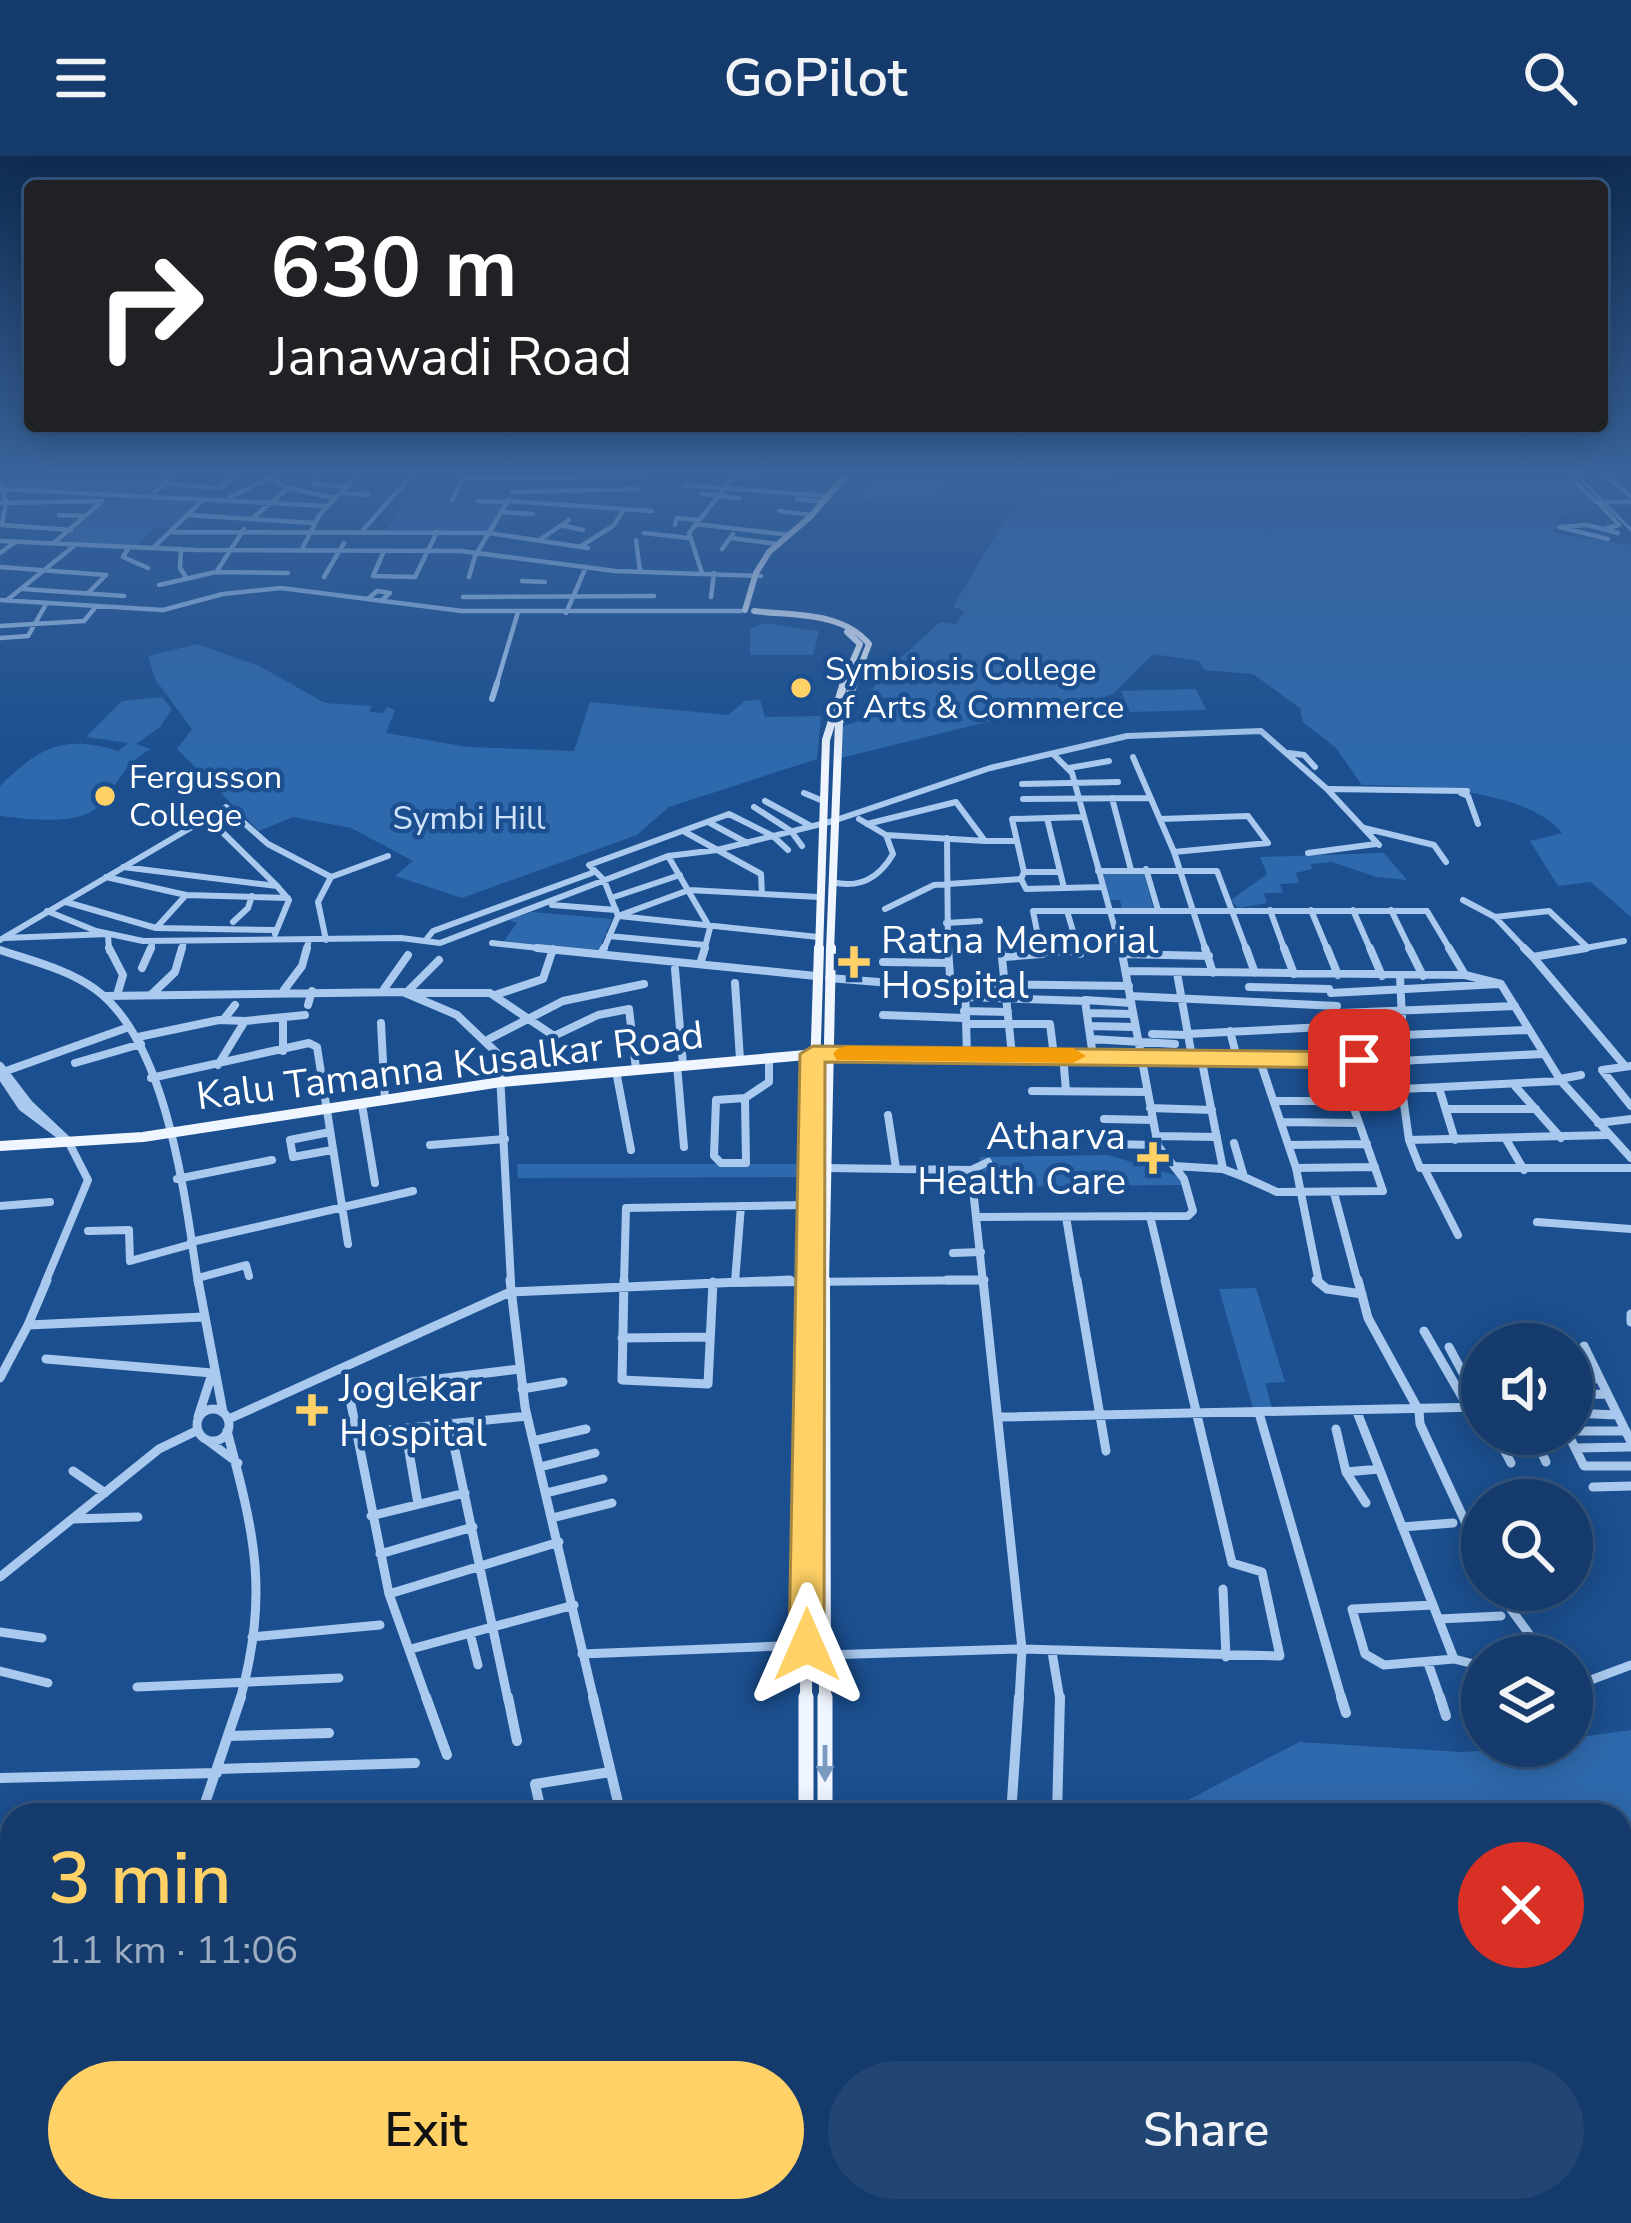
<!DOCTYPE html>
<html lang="en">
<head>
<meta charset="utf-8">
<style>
	:root { --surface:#143b6b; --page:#214673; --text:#f1f3f6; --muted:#9dadc1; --line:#33557e; --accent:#ffd166 }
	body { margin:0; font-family:"Nunito Sans",sans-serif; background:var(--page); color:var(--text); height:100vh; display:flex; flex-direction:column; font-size:45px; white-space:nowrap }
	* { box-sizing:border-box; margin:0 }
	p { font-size:39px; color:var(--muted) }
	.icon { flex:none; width:66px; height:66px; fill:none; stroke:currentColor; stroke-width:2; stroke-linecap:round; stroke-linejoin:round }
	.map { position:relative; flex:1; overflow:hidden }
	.sheet { position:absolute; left:0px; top:1647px; width:1632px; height:420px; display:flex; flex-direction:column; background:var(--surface); border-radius:36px 36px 0 0; box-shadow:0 6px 30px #0003,0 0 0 3px var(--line) }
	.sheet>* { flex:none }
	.top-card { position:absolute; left:24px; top:24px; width:1584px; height:252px; border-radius:12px; box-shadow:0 6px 30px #0003,0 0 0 3px var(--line); background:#202124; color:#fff; overflow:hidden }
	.fabs { position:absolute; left:1461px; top:1167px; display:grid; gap:24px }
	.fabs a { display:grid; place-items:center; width:132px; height:132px; border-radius:50%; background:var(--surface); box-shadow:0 6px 30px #0003,0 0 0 3px var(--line); font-size:60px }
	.pin { position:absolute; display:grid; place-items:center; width:102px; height:102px; color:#fff; margin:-51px; border-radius:24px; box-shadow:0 6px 18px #0006 }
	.me { position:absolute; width:132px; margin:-66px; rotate:0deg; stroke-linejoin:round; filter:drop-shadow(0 0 9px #0008) }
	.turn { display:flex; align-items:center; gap:42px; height:252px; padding:0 48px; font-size:54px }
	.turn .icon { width:156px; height:156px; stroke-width:2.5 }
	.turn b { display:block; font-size:84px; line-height:102px }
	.round { display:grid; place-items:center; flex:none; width:126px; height:126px; border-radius:63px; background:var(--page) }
	.head { display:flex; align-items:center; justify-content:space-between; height:204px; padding:0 48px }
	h1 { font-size:72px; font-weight:600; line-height:90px; color:var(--accent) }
	.button { display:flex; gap:24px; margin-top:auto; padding:24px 48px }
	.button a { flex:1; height:138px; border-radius:72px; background:var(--accent); color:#111; font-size:48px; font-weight:600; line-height:138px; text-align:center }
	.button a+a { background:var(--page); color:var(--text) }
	header { display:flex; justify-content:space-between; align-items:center; height:156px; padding:0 48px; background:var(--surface); font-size:54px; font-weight:600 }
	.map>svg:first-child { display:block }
	.green { fill:#2e69ad }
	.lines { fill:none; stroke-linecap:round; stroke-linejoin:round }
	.stream { stroke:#9cc4f0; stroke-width:3 }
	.minor-far4 { stroke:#a9c9ee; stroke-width:4.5 }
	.minor-far3 { stroke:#a9c9ee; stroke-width:6 }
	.minor-far2 { stroke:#a9c9ee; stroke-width:8 }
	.minor-far1 { stroke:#a9c9ee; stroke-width:9 }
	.minor { stroke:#a9c9ee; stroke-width:10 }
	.major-far4 { stroke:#f0f6ff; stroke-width:6 }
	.major-far3 { stroke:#f0f6ff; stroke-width:8 }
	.major-far2 { stroke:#f0f6ff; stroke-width:10 }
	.major-far1 { stroke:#f0f6ff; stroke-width:12 }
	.major { stroke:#f0f6ff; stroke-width:15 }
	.oneway { fill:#7b9ac1 }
	.route { fill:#ffd166; stroke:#a68842; stroke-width:3 }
	.slow { fill:#f59e0b }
	.poi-dot { fill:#ffd166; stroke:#1b4f8f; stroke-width:4.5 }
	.labels { text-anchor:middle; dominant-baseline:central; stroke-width:9; stroke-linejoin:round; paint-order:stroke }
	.far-poi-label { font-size:33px; fill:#fff; stroke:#1b4f8f; text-anchor:start }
	.far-park-label { font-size:33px; fill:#cfe3fa; stroke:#1b4f8f }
	.poi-label { font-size:39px; fill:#fff; stroke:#1b4f8f; text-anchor:start }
	.street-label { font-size:39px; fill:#fff; stroke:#1b4f8f }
</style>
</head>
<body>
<header><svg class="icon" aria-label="menu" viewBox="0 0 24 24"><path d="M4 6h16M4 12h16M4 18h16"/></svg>GoPilot<svg class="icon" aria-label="search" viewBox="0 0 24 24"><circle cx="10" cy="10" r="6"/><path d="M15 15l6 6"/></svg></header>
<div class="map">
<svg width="1631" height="2067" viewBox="0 0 1631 2067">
	<rect width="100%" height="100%" fill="#1b4f8f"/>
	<!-- green -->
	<path class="green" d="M0 318H172L145 337 17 333 0 324Z
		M874 318 941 323 947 327 937 348 928 350 856 344Z
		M1119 318H1561L1598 353 1560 359 1553 377 1631 389V761L1591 726 1558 730 1530 685 1562 677C1525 632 1417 630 1362 629L1336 592 1303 566 1300 552 1253 518 1204 514 1199 505 1153 498 1114 537 1098 544 1059 548 841 602 842 570 879 560 891 543 869 538 885 516 940 466 956 468 965 455 953 451 1007 360 1045 326 1114 329Z
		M156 340 203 343 172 372H156L135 390 60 387 102 348 145 349Z
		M405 345 505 347 490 377 387 374Z
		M764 467 819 475 813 499H750V473Z
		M197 488 259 510 325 547 372 550 369 556 383 557 387 551 395 554 386 577 468 591 574 595 590 546 728 559 745 545 760 544 765 561 821 560 817 603 669 651 637 679 462 742 395 720 413 705 351 672 293 661 259 675 177 593 192 573 155 523 148 500Z
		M1196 533 1206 554 1130 556 1121 535Z
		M162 541 172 553 160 571 136 588 151 593C125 607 119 626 101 648 81 671 27 663 0 660V630C39 591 64 578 118 595L128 587 86 581 122 545Z
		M1384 697 1407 724 1376 721 1332 706 1311 708 1312 713 1296 717 1299 727 1280 728 1283 737H1264L1267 747 1238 752 1231 744 1267 718 1260 701Z
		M1102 715H1143L1154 754H1122L1120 744H1109Z
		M532 756 612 763 598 795 504 785 517 767 509 764Z
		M1108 999 1181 1021 1183 1029 984 1031 980 1001Z
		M517 1008H801L800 1021 518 1022Z
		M1256 1132 1285 1226 1265 1227 1272 1252H1253L1219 1133Z
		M1631 1574V2067H1250L1248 2055H1620V1659H1164L1167 1655 1299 1586 1460 1596 1572 1590V1582Z"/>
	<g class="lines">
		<!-- stream -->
		<path class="stream" d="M1576 318 1631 374"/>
		<!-- minor-far4 -->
		<path class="minor-far4" d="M221 318 238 319
			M320 318 314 329 348 330
			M738 318 758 320
			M1077 318 1107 320
			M1567 318 1596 346H1631
			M1602 318 1631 340
			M462 322 642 321
			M274 324 288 332 334 342
			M0 326 6 346 2 369
			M166 328 219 332 241 318
			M685 329 828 340
			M0 333 328 350
			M512 336 637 333
			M342 337 368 339
			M153 338 175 318
			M702 338 739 342
			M230 341 278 318
			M797 343 823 346
			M452 344 464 320
			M477 345 508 346
			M508 345 652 355
			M0 347 102 345
			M1599 347 1619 369 1603 373
			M779 355 812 359
			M502 356 533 358
			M59 359 85 360
			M187 359 314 367
			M254 361 288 332
			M695 368 789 379
			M2 369 71 374
			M561 369 583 374
			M675 369 677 362 699 364
			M363 374 413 318
			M169 376 489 377 588 392
			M644 377 689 382
			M730 382 778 388
			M541 383 569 364
			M1608 383 1559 371 1587 369 1618 377
			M636 384 640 415
			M0 385 197 394 461 395 615 415 761 420
			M54 387 101 346
			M581 390 613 370 624 354
			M154 391 204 343
			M128 393 123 401 148 412
			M181 393 180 412 186 421
			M722 393 733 378
			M301 395 320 358 359 318
			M384 395 373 420 415 421 437 376
			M0 397 14 387
			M0 411 106 419 88 437
			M217 415 244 373
			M702 417 689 377 736 318
			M324 421 344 387
			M469 421 475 400 509 343
			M522 425 545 426
			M159 429 216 416 288 417
			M23 433 124 440
			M463 441 654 440
			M711 441 714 417
			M369 442 377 435 390 437 381 445
			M0 444 163 454 223 438 281 432 462 455H741
			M7 444 74 390
			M566 457 586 411
			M0 470 84 465 94 453
			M0 482 28 480 45 450
			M496 530 518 456"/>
		<!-- minor-far3 -->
		<path class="minor-far3" d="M492 543 497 527
			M1289 597 1304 599 1315 611
			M1054 599 1072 617 1121 795
			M1133 601 1174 696 1206 795
			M1069 612 1109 605
			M1022 628 1118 626
			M1329 633 1467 635
			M804 637 823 645
			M1461 637 1468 640 1478 668
			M1112 642 1131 714
			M1023 643 1150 642
			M765 645 809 669
			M754 651 791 675 802 690
			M1084 661 1012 663 1024 716 1021 723 1026 733 1103 731
			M1047 662 1064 732
			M859 663 886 679
			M1160 663 1248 660 1268 687 1174 696
			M710 667 747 687
			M1364 672 1434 689 1446 706
			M685 676 761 718 762 738
			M947 682 948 795
			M985 685H1017
			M1308 697 1376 688
			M668 700 710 772 704 795
			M123 711 277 730 207 661
			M1146 713 1158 754
			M1098 715H1217L1247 795
			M1024 716H1060
			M106 721 186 739 288 742
			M331 721 388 700
			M832 726C860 733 879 722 893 698L886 679 985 685 956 646 867 668
			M611 742 680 719
			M1463 744 1495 761 1527 795
			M66 746 156 772 276 774
			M552 749 616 754
			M885 753 934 729 1021 723
			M1270 754 1285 795
			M1311 754 1328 795
			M1353 754 1371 795
			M1391 754 1411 795
			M47 755 96 775 143 785 401 782 440 787 668 700 717 694 833 665 990 612 1127 580 1261 575 1327 633 1379 689
			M1067 755 1079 795
			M618 760 689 734 819 741
			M619 760 818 781
			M1495 761 1549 755 1586 790
			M233 766 248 752 252 740
			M946 767 980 765
			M157 771 186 739
			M999 772 1001 795
			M275 778 289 744 277 730
			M609 780 705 789
			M5 782 108 778 109 795
			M893 782H947
			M0 784 226 651 268 688 331 721 318 746 326 784
			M425 785 433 775 592 717
			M492 787 567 795
			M149 795 153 786
			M181 795 184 786
			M306 795 309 784
			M603 795 618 760 604 724 589 709 729 658 773 680 788 694
			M1041 795 1033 755H1427L1451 795
			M1569 795 1624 785"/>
		<!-- minor-far2 -->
		<path class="minor-far2" d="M109 792 123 819 117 839
			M537 792 816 820
			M948 792 950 820
			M1001 792 1012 899
			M1078 792 1080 798
			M1205 792 1213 817
			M1246 792 1255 817
			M1284 792 1294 818
			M1327 792 1338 819
			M1370 792 1382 820
			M1409 792 1423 820
			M1449 792 1465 819 1501 828 1561 925 1631 1002
			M1524 792 1533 801
			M1586 792 1533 801 1625 910
			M0 794C32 805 67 813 95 833 168 886 185 1043 198 1127
			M602 796 604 792
			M1042 796 1079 795
			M1123 798 1209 800
			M1005 801 1042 798 1041 792
			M883 806 948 807
			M700 808 705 792
			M142 812 151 792
			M675 813 683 909
			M1127 815 1463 819
			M1177 817 1192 901
			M1400 820 1404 905
			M829 822 916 829
			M735 827 740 903
			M1249 831 1329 833
			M384 833 408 799
			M284 834 302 810 307 792
			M406 837 439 804
			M414 837H490L554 880 598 859 629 853 636 913
			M1331 837 1499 828
			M152 838 175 816 182 792
			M495 839 543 823 553 793
			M105 840 403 836 457 859 499 899 511 1127
			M1130 840 1337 850
			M964 841 1085 845 1093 900
			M1085 844 1131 847
			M308 849 312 835
			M964 855 1008 856
			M1088 857 1133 858
			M1340 857 1515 850
			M883 859 964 862
			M224 863 235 849
			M283 863V895
			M381 867 385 945
			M1344 867 1359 904
			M969 868H1050L1054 900
			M1089 870 1135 871
			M1230 875 1237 902
			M1152 878 1187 879
			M1187 878 1345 870
			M1403 879 1528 874
			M138 881 219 864 245 865
			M489 883 563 845 644 828
			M1091 883 1175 888
			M826 898 1398 905 1542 898
			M967 899 965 828 1129 830
			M1201 901 1223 1013
			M1259 902 1296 1012 1319 1127
			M1398 905 1409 984 1420 1012H1631
			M75 907 141 888
			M218 909 245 865 305 859
			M677 909 684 991
			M0 910 29 948 66 983
			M1631 910 1602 914 1631 950
			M1064 911 1066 935
			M6 915 129 871
			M616 915 631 994
			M0 918 22 951 65 983
			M151 922 309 887 317 891 348 1088
			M1560 923 1581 919
			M1515 930 1561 982
			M1439 932 1455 984
			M1402 933 1560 925
			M1032 935 1147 936
			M745 942 746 1007H721L714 1000 716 944Z
			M745 942 769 926V903
			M1274 945H1352
			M362 949 375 1027
			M1150 952 1212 954
			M1446 953H1536
			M888 959 896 1012
			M1104 963 1153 964
			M1281 966 1359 967
			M1598 967 1631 963
			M330 976 290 984 293 1001 332 994
			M1156 980 1217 981
			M1409 984 1608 979
			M1507 985 1524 1014
			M1234 987 1244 1021 1277 1036 1383 1035 1337 904
			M1107 988 1157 989
			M430 989 505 983
			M1289 989 1367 988
			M1174 1010 1223 1013 1244 1021
			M826 1012 971 1014
			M1296 1012 1375 1011
			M971 1014 983 1127
			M971 1014 988 1006
			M1425 1014 1458 1079
			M177 1023 272 1004
			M1334 1037 1358 1127
			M0 1050 50 1046
			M1150 1060 1166 1127
			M978 1061 1188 1060 1193 1055 1184 1023 1158 990 1121 792
			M1066 1061 1077 1127
			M1537 1066 1631 1073
			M88 1075 129 1074 130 1105 192 1088
			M191 1086 413 1035
			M953 1097 981 1096
			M198 1122 246 1109 249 1120
			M735 1126 741 1050
			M45 1127 88 1024 69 987
			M624 1127 626 1052 804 1049
			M721 1127 984 1124"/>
		<!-- minor-far1 -->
		<path class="minor-far1" d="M47 1124 28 1169 204 1161
			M198 1124 223 1256
			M510 1124 525 1251 594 1544
			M624 1124 622 1224 708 1228 713 1126
			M947 1124H984
			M983 1124 1022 1493 1019 1544
			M1077 1124 1106 1295
			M1316 1124 1327 1133 1362 1138
			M1358 1124 1368 1162 1419 1255 1420 1268 1482 1402
			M1631 1158V1166
			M1424 1175 1468 1251
			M622 1182 710 1181
			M1584 1190 1631 1286
			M1449 1191 1481 1251
			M46 1203 212 1217
			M1572 1205 1590 1204
			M344 1213 389 1438 427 1544
			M1572 1221 1598 1223
			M0 1222 28 1169
			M522 1233 563 1226
			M349 1234 519 1213
			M1572 1239 1607 1238
			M197 1269a16 16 0 1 1 32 0a16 16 0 1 1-32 0Z
			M1357 1256 1433 1449
			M1259 1257 1342 1544
			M1572 1257 1617 1259
			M198 1261 212 1218
			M1001 1261 1482 1251
			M231 1262 510 1136 790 1124
			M449 1266 508 1544
			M405 1272 418 1348
			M1336 1273 1346 1316 1366 1347
			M227 1275C255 1380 269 1436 240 1544
			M1576 1275H1626
			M359 1277 527 1260
			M1496 1278 1511 1307
			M1533 1278 1546 1306
			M1568 1278 1584 1310H1631
			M207 1284 238 1307
			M533 1285 586 1273
			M1575 1292 1631 1291
			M540 1311 595 1297
			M73 1315 105 1337
			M1346 1316 1379 1313
			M1593 1331 1631 1330
			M546 1337 603 1323
			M371 1360 465 1337
			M552 1362 612 1347
			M73 1363 138 1361
			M1402 1371 1453 1367
			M380 1398 473 1371
			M0 1421 159 1293 194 1276
			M1223 1433 1226 1501
			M1497 1434 1545 1500
			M389 1438 559 1386
			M1433 1449 1454 1503 1384 1509 1365 1498 1352 1453Z
			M1439 1463 1501 1460
			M0 1476 42 1482
			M470 1477 478 1509
			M252 1481 380 1469
			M411 1493 574 1449
			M1052 1496 1060 1544
			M582 1498 805 1489
			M825 1499 1022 1493 1280 1500 1262 1416 1232 1407 1165 1124
			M1454 1503 1482 1510
			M1428 1507 1441 1544
			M0 1515 48 1527
			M137 1531 339 1522
			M1572 1531 1631 1509"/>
		<!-- minor -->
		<path class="minor" d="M426 1541 447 1599
			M508 1541 517 1585
			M593 1541 621 1659
			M1341 1541 1346 1557
			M1440 1541 1446 1560
			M1572 1543 1582 1557
			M229 1580 329 1577
			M219 1613 415 1607
			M0 1622 217 1617
			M201 1659 241 1541
			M542 1659 535 1628 610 1616
			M1011 1659 1019 1541
			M1057 1659 1060 1541
			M0 1998 12 1983
			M642 2055 647 2067
			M1087 2055 1089 2067
			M1133 2067 1178 2055"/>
		<!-- major-far4 -->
		<path class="major-far4" d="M745 454 756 417 769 396 811 360 847 318
			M754 455C792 460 842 455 869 488L853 530
			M842 530 860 488 847 476"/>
		<!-- major-far3 -->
		<path class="major-far3" d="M819 795 826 584 844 527
			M830 795 839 567 854 527"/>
		<!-- major-far2 -->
		<path class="major-far2" d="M0 990 143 981 501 926 817 898
			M808 1127 819 792
			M824 1127 831 792"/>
		<!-- major-far1 -->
		<path class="major-far1" d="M824 1124 825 1544
			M806 1544 808 1124"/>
		<!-- major -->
		<path class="major" d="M825 1541V1659
			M806 1659V1541
			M814 2055 817 2067
			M839 2055 842 2067"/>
	</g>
	<!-- one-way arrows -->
	<defs><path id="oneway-solid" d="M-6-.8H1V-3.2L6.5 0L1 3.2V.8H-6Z" transform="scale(3)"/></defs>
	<use class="oneway" href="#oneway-solid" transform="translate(825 1607) rotate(90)"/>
	<!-- sky -->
	<linearGradient id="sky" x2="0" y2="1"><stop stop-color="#0f2b4f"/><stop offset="0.52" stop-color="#39639b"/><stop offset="1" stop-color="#39639b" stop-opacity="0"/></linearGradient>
	<rect width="1631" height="608" fill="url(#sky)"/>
	<!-- route -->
	<path class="route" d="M813 890 1359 896 1371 904 1359 912 825 906 824 1489 819 1500 807 1505 794 1500 789 1489 800 898Z"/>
	<!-- slow -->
	<path class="slow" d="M846 890 1073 892 1086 900 1073 907 837 904 833 898 837 893Z"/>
	<!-- markers -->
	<g class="poi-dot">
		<circle cx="801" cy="532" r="12"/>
		<circle cx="105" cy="640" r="12"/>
		<path d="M848 788h12v12h12v12h-12v12h-12v-12h-12v-12h12z"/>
		<path d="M1147 984h12v12h12v12h-12v12h-12v-12h-12v-12h12z"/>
		<path d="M306 1236h12v12h12v12h-12v12h-12v-12h-12v-12h12z"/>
	</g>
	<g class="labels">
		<!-- far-poi labels -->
		<g class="far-poi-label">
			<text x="825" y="513">Symbiosis College<tspan x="825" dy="38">of Arts &amp; Commerce</tspan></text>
			<text x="129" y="621">Fergusson<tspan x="129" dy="38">College</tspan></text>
		</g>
		<!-- far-park labels -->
		<g class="far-park-label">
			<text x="469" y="662">Symbi Hill</text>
		</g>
		<!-- poi labels -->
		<g class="poi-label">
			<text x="881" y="784">Ratna Memorial<tspan x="881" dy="45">Hospital</tspan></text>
			<text x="1126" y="980" text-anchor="end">Atharva<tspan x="1126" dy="45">Health Care</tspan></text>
			<text x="339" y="1232">Joglekar<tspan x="339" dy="45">Hospital</tspan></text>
		</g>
		<!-- street labels -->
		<g class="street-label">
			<text transform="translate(450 910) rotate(-7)">Kalu Tamanna Kusalkar Road</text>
		</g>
	</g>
</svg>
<div class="fabs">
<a><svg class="icon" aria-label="sound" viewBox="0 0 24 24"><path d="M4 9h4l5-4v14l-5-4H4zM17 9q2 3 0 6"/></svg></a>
<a><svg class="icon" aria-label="search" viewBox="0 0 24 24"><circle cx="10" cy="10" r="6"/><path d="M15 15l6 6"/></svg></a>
<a><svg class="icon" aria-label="layers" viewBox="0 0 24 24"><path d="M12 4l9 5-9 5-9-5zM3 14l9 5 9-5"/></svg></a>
</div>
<div class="pin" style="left:1359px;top:904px;background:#d93025"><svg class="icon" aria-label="arrive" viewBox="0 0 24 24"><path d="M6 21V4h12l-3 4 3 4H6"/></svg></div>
<svg class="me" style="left:807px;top:1489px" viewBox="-20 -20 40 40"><path d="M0-17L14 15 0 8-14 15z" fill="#ffd166" stroke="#fff" stroke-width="4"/></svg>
<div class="top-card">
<div class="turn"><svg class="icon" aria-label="right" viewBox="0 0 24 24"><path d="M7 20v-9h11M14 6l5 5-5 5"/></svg><div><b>630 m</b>Janawadi Road</div></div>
</div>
<section class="sheet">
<div class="head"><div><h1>3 min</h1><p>1.1 km · 11:06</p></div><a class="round" style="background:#d93025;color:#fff"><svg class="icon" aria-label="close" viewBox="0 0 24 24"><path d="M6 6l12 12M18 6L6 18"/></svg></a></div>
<div class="button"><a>Exit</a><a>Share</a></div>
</section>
</div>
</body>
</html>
